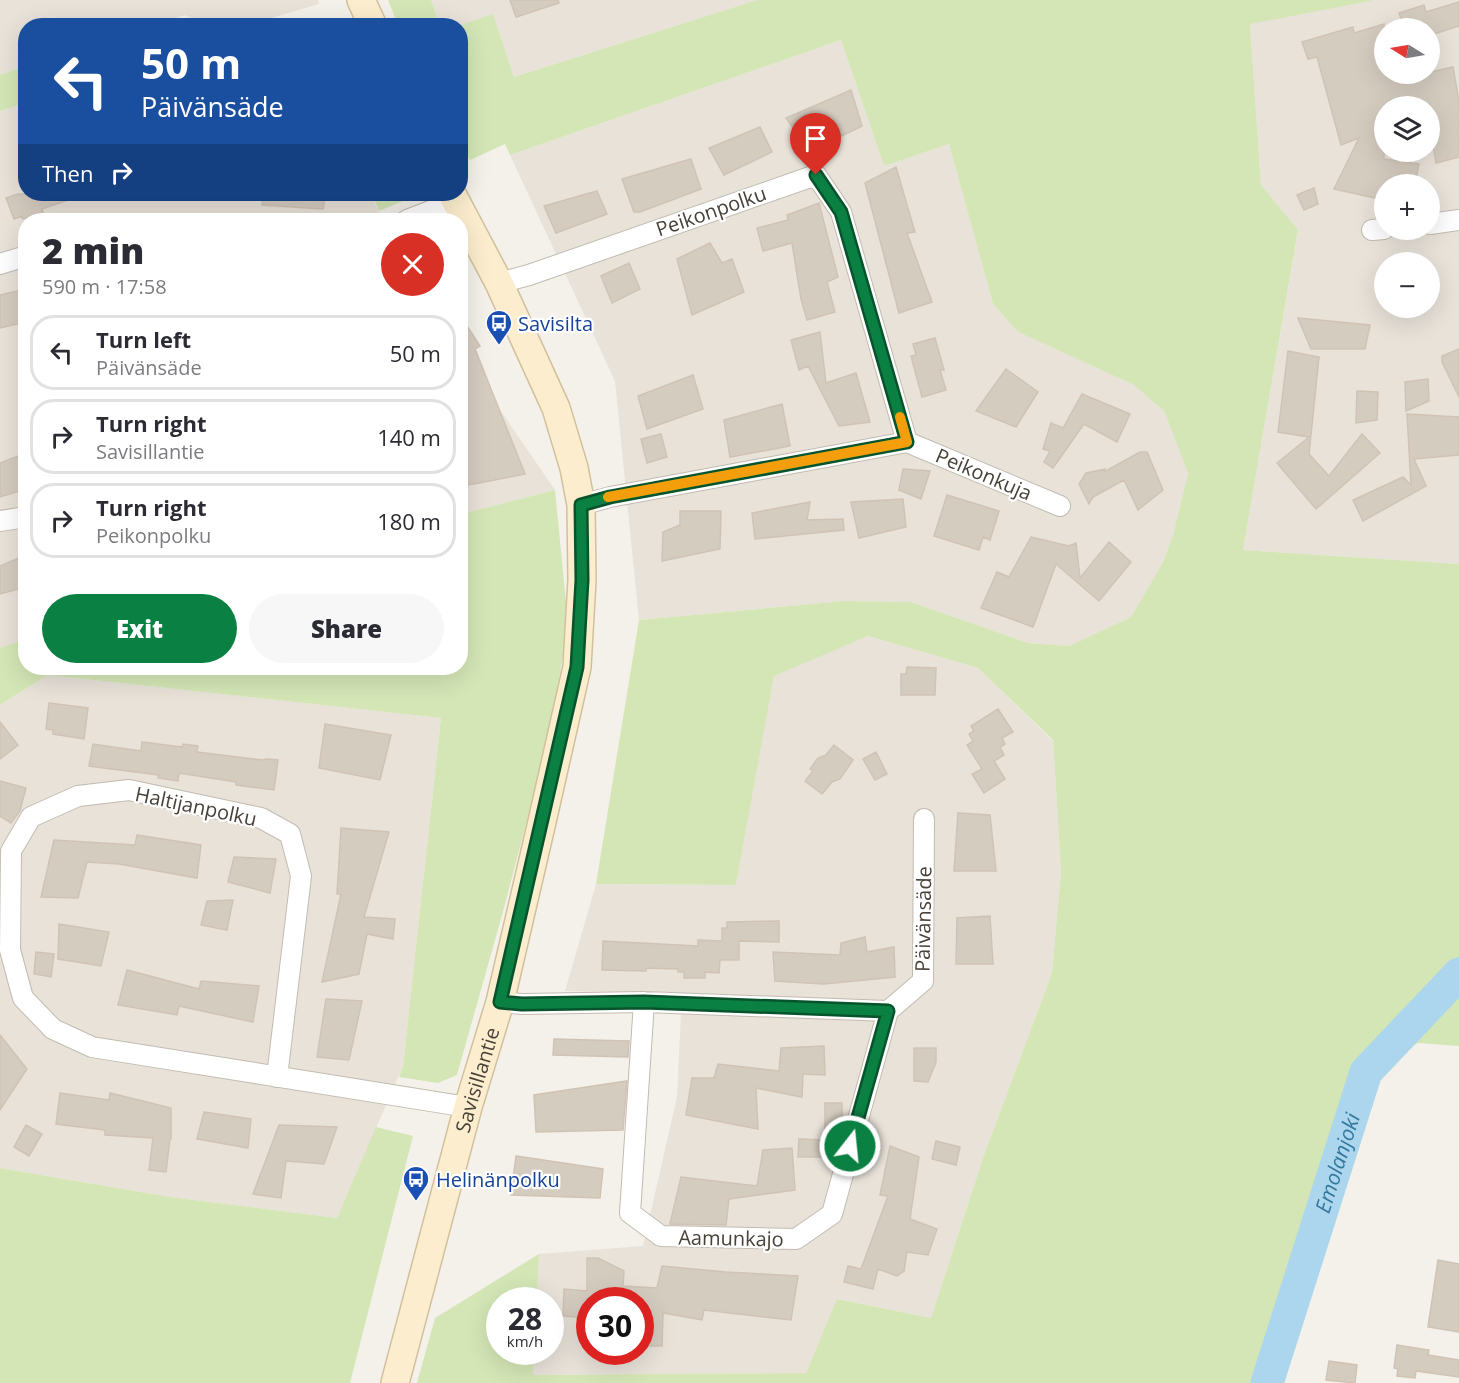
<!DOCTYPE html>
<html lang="en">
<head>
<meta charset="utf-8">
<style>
	:root { --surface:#fff; --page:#f7f7f7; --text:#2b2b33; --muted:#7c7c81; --line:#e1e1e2; --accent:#0b8043 }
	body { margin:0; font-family:"Open Sans",sans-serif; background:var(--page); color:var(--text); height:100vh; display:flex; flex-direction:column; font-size:22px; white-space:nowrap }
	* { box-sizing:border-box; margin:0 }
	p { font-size:20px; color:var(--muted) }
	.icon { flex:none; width:33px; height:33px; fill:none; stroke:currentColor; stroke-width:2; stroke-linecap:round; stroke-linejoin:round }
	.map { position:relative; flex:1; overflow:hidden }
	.panel { position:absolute; left:18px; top:213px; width:450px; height:462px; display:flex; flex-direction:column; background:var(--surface); border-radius:24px; box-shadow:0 6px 24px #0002 }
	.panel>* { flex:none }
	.hud { position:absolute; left:18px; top:18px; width:450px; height:183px; border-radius:24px; box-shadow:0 6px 24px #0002; background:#1a4fa0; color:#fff; overflow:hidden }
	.needle { width:39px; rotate:281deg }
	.controls { position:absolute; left:1374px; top:18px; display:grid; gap:12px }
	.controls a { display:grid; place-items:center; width:66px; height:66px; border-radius:50%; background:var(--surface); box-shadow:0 6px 24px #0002; font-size:30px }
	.speed { position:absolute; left:486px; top:1287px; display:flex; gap:12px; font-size:30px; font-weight:700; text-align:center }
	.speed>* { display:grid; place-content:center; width:78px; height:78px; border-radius:50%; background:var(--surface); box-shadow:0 6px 24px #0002; line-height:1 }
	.speed small { font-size:15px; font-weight:400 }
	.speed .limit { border:9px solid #d22; background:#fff; color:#111 }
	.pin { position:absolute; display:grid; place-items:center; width:51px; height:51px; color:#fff; margin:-62px -26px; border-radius:50% 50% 50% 0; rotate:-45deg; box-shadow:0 0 6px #0007 }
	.pin .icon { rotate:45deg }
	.me { position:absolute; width:66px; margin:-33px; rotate:16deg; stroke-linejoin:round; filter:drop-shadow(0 0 4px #0008) }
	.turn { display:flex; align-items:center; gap:21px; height:126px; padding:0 24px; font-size:27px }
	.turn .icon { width:78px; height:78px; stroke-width:2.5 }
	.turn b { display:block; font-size:42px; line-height:51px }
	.then { display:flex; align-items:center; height:57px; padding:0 24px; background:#0003; gap:12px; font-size:22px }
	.round { display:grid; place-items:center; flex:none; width:63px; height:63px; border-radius:32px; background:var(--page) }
	.headline { display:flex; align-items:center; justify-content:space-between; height:102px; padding:0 24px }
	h1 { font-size:36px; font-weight:800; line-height:45px }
	.cta { display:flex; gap:12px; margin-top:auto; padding:12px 24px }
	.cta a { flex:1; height:69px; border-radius:36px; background:var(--accent); color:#fff; font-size:24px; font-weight:800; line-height:69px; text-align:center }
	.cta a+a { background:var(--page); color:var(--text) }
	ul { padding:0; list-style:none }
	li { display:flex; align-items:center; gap:18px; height:75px; margin:0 12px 9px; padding:0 12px; border:3px solid var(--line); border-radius:24px }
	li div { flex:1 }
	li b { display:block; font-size:22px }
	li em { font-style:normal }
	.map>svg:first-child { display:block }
	.residential { fill:#e8e2d9; fill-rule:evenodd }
	.green { fill:#d4e6b6 }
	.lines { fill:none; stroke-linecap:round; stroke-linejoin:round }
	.river { stroke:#abd6ed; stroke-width:33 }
	.building { fill:#d5ccc0; stroke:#d0c3b4; stroke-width:1.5 }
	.street-casing { stroke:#c2bbb0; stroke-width:22 }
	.secondary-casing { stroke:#d1c09d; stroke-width:30 }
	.street { stroke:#fff; stroke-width:20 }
	.secondary { stroke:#fbedcd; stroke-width:27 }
	.route-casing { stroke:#07532c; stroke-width:15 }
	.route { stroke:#0b8043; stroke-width:10 }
	.slow { stroke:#f59e0b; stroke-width:10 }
	.labels { text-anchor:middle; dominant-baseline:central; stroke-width:4.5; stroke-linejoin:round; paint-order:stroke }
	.street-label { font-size:20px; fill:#484139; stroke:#fff }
	.transit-label { font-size:20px; fill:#164399; stroke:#fff; text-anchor:start }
	.water-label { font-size:21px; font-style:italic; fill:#34799e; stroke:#fff }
</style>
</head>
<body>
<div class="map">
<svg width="1459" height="1383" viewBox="0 0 1459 1383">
	<rect width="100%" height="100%" fill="#f4f1ea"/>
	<!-- residential -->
	<path class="residential" d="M0 0H318L319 4 248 25H204L185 15 155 25 26 26 25 66 0 75Z
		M431 0H757L514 77 493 15 460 25H440Z
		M1375 0H1459V564L1243 550 1298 231 1261 185 1250 23ZM1384 28H1430V74H1384ZM1384 106H1430V152H1384ZM1384 184H1430V230H1384ZM1384 262H1430V308H1384Z
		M841 40 884 166 949 144 993 304 1018 332 1134 385 1164 411 1188 473 1173 535 1163 562 1131 617 1069 646 1028 643 911 602 844 601 639 620 615 381 510 155Z
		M25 103 26 194H371L382 220H26L25 639 0 648V111Z
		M461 353 555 490 461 514Z
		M868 636 978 668 1053 741 1061 871 1052 973 984 1155 931 1318 838 1299 806 1373 532 1375 534 1352H550V1300H537L539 1254 643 1246 677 1097 682 993 565 991 596 884 736 885 774 675ZM590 1300H640V1352H590Z
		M48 675 441 718 403 1066 337 1218 170 1197 0 1168V705Z"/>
	<!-- green -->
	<path class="green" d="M388 0H431L440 25H398Z
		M757 0H1375L1250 24 1261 185 1298 230 1243 550 1459 564V1046L1418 1043 1366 1073 1267 1383H417L435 1318 539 1254 537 1300H500V1352H534L533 1375 806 1373 837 1299 931 1318 984 1155 1052 973 1061 871 1053 740 978 668 868 636 774 676 736 885 596 884 639 620 844 601 911 602 1028 643 1069 646 1131 617 1163 562 1173 535 1188 473 1164 411 1134 385 1018 332 993 304 949 144 884 166 841 40 510 155 505 144 470 160 461 143 460 25 493 14 514 77Z
		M25 66V103L0 111V75Z
		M372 194H420L379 211Z
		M555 490 568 622 552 724 504 908 457 1075 438 1083 399 1077 403 1066 441 718 48 675 0 705V648L25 639 26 668H460L461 514Z
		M376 1127 413 1136 350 1383H0V1168L170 1197 337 1218Z"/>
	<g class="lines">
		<!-- river -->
		<path class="river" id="s1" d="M1267 1383 1366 1072 1459 974"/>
	</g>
	<!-- building -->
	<path class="building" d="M510 0H558L559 3 516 17Z
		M1459 2V26L1431 35 1430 28H1404L1399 13 1424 5 1426 12Z
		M1384 24V74H1400L1401 78 1430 74V72L1453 67 1459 102V157L1436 163 1430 127V106H1384V159L1419 164 1415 184H1384V200L1334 189 1359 138 1341 145 1317 57 1308 59 1302 42 1353 27 1354 33Z
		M851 90 862 126 810 151 786 118Z
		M760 127 772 152 724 175 709 148Z
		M691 159 701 189 640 212H634L622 179Z
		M896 167 915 232 907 233 932 302 899 313 865 183Z
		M1314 188 1318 204 1304 210 1297 195Z
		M597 191 607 214 556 233 544 206Z
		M18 194H80V196L42 209 43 212 23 219 22 216 14 219 6 198Z
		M263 194H326L323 209 262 205Z
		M819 203 838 277 827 282 835 312 807 320 801 299 792 243 763 251 757 228 788 220 787 215Z
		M710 243 722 263 732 259 744 292 692 315 677 259Z
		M629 263 640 289 612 303 601 276Z
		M26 289V322L0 328V295Z
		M460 315 480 346 475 349 525 474 469 485 460 455Z
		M1298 318 1370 325 1365 349H1311Z
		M820 332 826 383 856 373 870 422 839 426 808 366 799 370 791 340Z
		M935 338 944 370H940L946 390 922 397 911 356 916 355 913 344Z
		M1459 349V397L1442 362V356Z
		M1288 351 1319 357 1309 454 1329 476 1362 434 1380 453 1316 509 1277 463 1309 437 1278 432Z
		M1006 369 1038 392 1016 427 976 411Z
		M693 375 703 409 647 429 638 396Z
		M1428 379 1429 401 1406 411 1405 382Z
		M1357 391 1378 392 1377 420 1356 423Z
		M1082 394 1130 414 1117 442 1084 424 1053 468 1044 462 1050 451 1043 449 1051 423 1063 428Z
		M782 404 790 446 730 457 724 420Z
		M1407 414 1459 417V455L1414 459 1426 486 1363 521 1353 500 1403 477 1411 485Z
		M661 434 667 457 647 463 641 439Z
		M1140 452H1147L1163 490 1138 510 1124 480 1093 497 1089 504 1079 484 1086 473 1105 469 1104 472Z
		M26 453V489L0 497V463Z
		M903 469 930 471 921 499 899 490Z
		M947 495 999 511 990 540 983 537 979 550 934 536Z
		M903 499 906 527 859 538 851 502Z
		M810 502 807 520 843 519 844 530 755 539 752 513Z
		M680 511H721L720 549 662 561 663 532 680 525Z
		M1031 537 1069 546 1076 543 1080 578 1109 542 1131 562 1099 601 1056 564 1033 627 981 608 997 572 1009 577Z
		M26 555V587L0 594V566Z
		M907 667 936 668 935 695H901V674H906Z
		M49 703 88 708 84 739 53 734V730L46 729Z
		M998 709 1013 732 1002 738 1005 744 1000 747 1004 755 994 761 1005 779 984 793 972 774 982 769 967 745 973 741 969 734 974 731 971 726Z
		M0 722 18 745 0 759Z
		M325 724 391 735 380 780 319 768Z
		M142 742 182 747 183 744 198 746 197 752 263 760 266 759 278 760 274 790 236 785V782L179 773 178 781 158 778 159 775 89 766 93 744 141 751Z
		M834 745 853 760 840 779 832 782 822 794 805 781 813 771 810 769 818 758 826 755Z
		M876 752 887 774 875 780 863 759Z
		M0 781 26 788 20 811 11 823 0 816Z
		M958 813 990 815 996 871H954Z
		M341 828 389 832 364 917 395 919 393 939 367 934 359 974 322 982 341 894H337Z
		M137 835 201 845 197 878 119 864 87 862 78 898 41 897 54 840 135 845Z
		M234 857 276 859 270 893 228 882Z
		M233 900 227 930 201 925 207 901Z
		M990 916 993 964H956L957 918Z
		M779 921V942L739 941V960H720L719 973 705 972V978H684V972H678V969L646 968V971L602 970 603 941 698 946V940L722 941V928H727V922Z
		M59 924 109 932 101 966 58 959Z
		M865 937 867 952 894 947 895 977 824 984 775 981 773 952 840 955 841 943Z
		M36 952 54 954 51 977 34 974Z
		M127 970 199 989 201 981 259 986 253 1022 179 1006 177 1015 118 1005Z
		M326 999 362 1001 349 1060 317 1057Z
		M0 1035 27 1069 0 1110Z
		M554 1039 629 1041 628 1057 553 1055Z
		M824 1046 825 1075 803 1074 802 1097 756 1088 758 1129 686 1115 692 1078H714L718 1064 779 1071 781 1048Z
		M914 1048H936V1062L928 1082 914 1081Z
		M627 1081 623 1130 536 1132 534 1095Z
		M60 1093 109 1100 110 1093 171 1108V1139H170L166 1172 149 1170 153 1138 105 1135V1130L56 1124Z
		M825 1103H842V1129L825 1128Z
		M204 1112 251 1119 248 1148 197 1139Z
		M26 1125 42 1134 29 1156 14 1147Z
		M279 1125 337 1127 324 1164 286 1161 281 1198 253 1194Z
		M799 1139 824 1140 823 1157H798Z
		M936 1141 960 1147 956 1165 932 1159Z
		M890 1146 919 1157 910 1219 937 1229 928 1255 907 1252 904 1271 897 1276 878 1269 873 1289 844 1282 848 1266 861 1269 888 1196 880 1195Z
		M792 1148 795 1190 729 1199 726 1225 670 1224 681 1177 757 1186 763 1150Z
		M516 1156 603 1169 600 1198 511 1195Z
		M587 1258H598L624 1271 623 1286 657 1288 662 1266 726 1272 798 1276 791 1320 704 1310 702 1320 663 1313 662 1346H647L648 1311 645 1310V1300H590V1318L563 1316 564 1289 587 1291Z
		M1438 1260 1459 1264V1332L1428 1327Z
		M1397 1345 1429 1350 1428 1355 1459 1360V1377L1416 1371 1415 1378 1397 1376 1398 1369 1394 1368Z
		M1329 1361 1357 1365 1355 1383 1326 1380Z"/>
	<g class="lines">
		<!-- street casing -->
		<g class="street-casing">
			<path id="street" d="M407 220 456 201
				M1430 224 1459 220
				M1372 230 1384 229
				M0 264 26 256
				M499 283 529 275 816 175 841 212 907 442 610 497 581 505
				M907 442 1060 506
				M0 521 26 517
				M500 1002 522 1004 644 1002 888 1011 923 981 924 819
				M644 1002 630 1213 661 1236 796 1239 832 1214 888 1011
				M277 1077 301 876 290 834 261 818 129 790 78 796 31 817 11 851 10 950 23 998 53 1029 92 1047 468 1107"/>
		</g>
		<!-- secondary casing -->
		<g class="secondary-casing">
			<g id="secondary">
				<path d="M361 0 373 26"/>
				<path id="s2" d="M395 1383 468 1107 500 1002 541 826 577 667 582 580 581 505 574 468 556 408 499 283 452 194"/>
			</g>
		</g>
		<!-- street -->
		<use href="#street" class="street"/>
		<!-- secondary -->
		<use href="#secondary" class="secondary"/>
	</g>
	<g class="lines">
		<!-- route casing -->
		<g class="route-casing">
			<path id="route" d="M816 175 841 212 907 442 610 497 581 505 582 580 577 667 500 1002 522 1004 644 1002 888 1011 850 1146"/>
		</g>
		<!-- route -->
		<use href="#route" class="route"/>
		<!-- slow -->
		<path class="slow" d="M608 497 907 442 900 417"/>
	</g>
	<!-- icons -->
	<defs>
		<g id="bus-pin" transform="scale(1.35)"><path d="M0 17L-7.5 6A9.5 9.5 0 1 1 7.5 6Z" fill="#1a4fb4" stroke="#fff"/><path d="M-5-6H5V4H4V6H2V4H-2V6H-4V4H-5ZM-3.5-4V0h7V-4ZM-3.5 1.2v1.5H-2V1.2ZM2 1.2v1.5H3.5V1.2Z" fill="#fff"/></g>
	</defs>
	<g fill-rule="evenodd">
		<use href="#bus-pin" x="499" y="323"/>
		<use href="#bus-pin" x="416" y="1179"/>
	</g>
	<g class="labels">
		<!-- street labels -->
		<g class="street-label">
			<text transform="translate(711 211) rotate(-19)">Peikonpolku</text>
			<text transform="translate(984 474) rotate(23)">Peikonkuja</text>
			<text transform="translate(196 806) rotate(12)">Haltijanpolku</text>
			<text transform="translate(923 919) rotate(-89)">Päivänsäde</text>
			<text stroke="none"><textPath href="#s2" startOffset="314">Savisillantie</textPath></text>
			<text transform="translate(731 1238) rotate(1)">Aamunkajo</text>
		</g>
		<!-- transit labels -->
		<g class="transit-label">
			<text x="518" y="323">Savisilta</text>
			<text x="436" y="1179">Helinänpolku</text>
		</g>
		<!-- water labels -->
		<g class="water-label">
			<text stroke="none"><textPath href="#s1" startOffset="231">Emolanjoki</textPath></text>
		</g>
	</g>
</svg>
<div class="controls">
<a><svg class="needle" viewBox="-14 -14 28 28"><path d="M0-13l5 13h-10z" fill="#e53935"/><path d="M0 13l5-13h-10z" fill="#7c7c81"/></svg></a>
<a><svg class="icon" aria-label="layers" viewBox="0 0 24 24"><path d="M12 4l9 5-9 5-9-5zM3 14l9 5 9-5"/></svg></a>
<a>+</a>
<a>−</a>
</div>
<div class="speed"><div>28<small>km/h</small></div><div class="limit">30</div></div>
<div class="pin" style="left:816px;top:175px;background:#d93025"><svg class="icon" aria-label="arrive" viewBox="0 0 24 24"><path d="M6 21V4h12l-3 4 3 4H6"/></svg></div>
<svg class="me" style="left:850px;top:1146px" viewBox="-20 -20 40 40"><circle r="17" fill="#0b8043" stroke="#fff" stroke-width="3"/><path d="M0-11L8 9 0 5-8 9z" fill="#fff"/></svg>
<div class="hud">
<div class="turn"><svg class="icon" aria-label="left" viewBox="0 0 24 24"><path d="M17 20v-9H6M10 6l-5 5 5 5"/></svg><div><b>50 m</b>Päivänsäde</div></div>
<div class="then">Then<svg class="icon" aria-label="right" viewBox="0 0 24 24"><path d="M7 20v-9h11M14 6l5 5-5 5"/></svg></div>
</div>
<section class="panel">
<div class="headline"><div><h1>2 min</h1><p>590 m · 17:58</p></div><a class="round" style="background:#d93025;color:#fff"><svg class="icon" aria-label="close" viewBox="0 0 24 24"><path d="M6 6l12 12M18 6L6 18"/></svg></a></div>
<ul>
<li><svg class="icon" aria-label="left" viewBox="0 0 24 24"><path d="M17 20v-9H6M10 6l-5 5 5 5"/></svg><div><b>Turn left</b><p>Päivänsäde</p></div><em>50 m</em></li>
<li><svg class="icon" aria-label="right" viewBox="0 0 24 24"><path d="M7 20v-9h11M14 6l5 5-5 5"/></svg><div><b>Turn right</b><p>Savisillantie</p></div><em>140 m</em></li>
<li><svg class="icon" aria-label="right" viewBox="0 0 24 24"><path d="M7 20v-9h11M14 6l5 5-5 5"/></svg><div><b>Turn right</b><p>Peikonpolku</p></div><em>180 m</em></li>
</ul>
<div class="cta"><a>Exit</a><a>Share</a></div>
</section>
</div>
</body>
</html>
